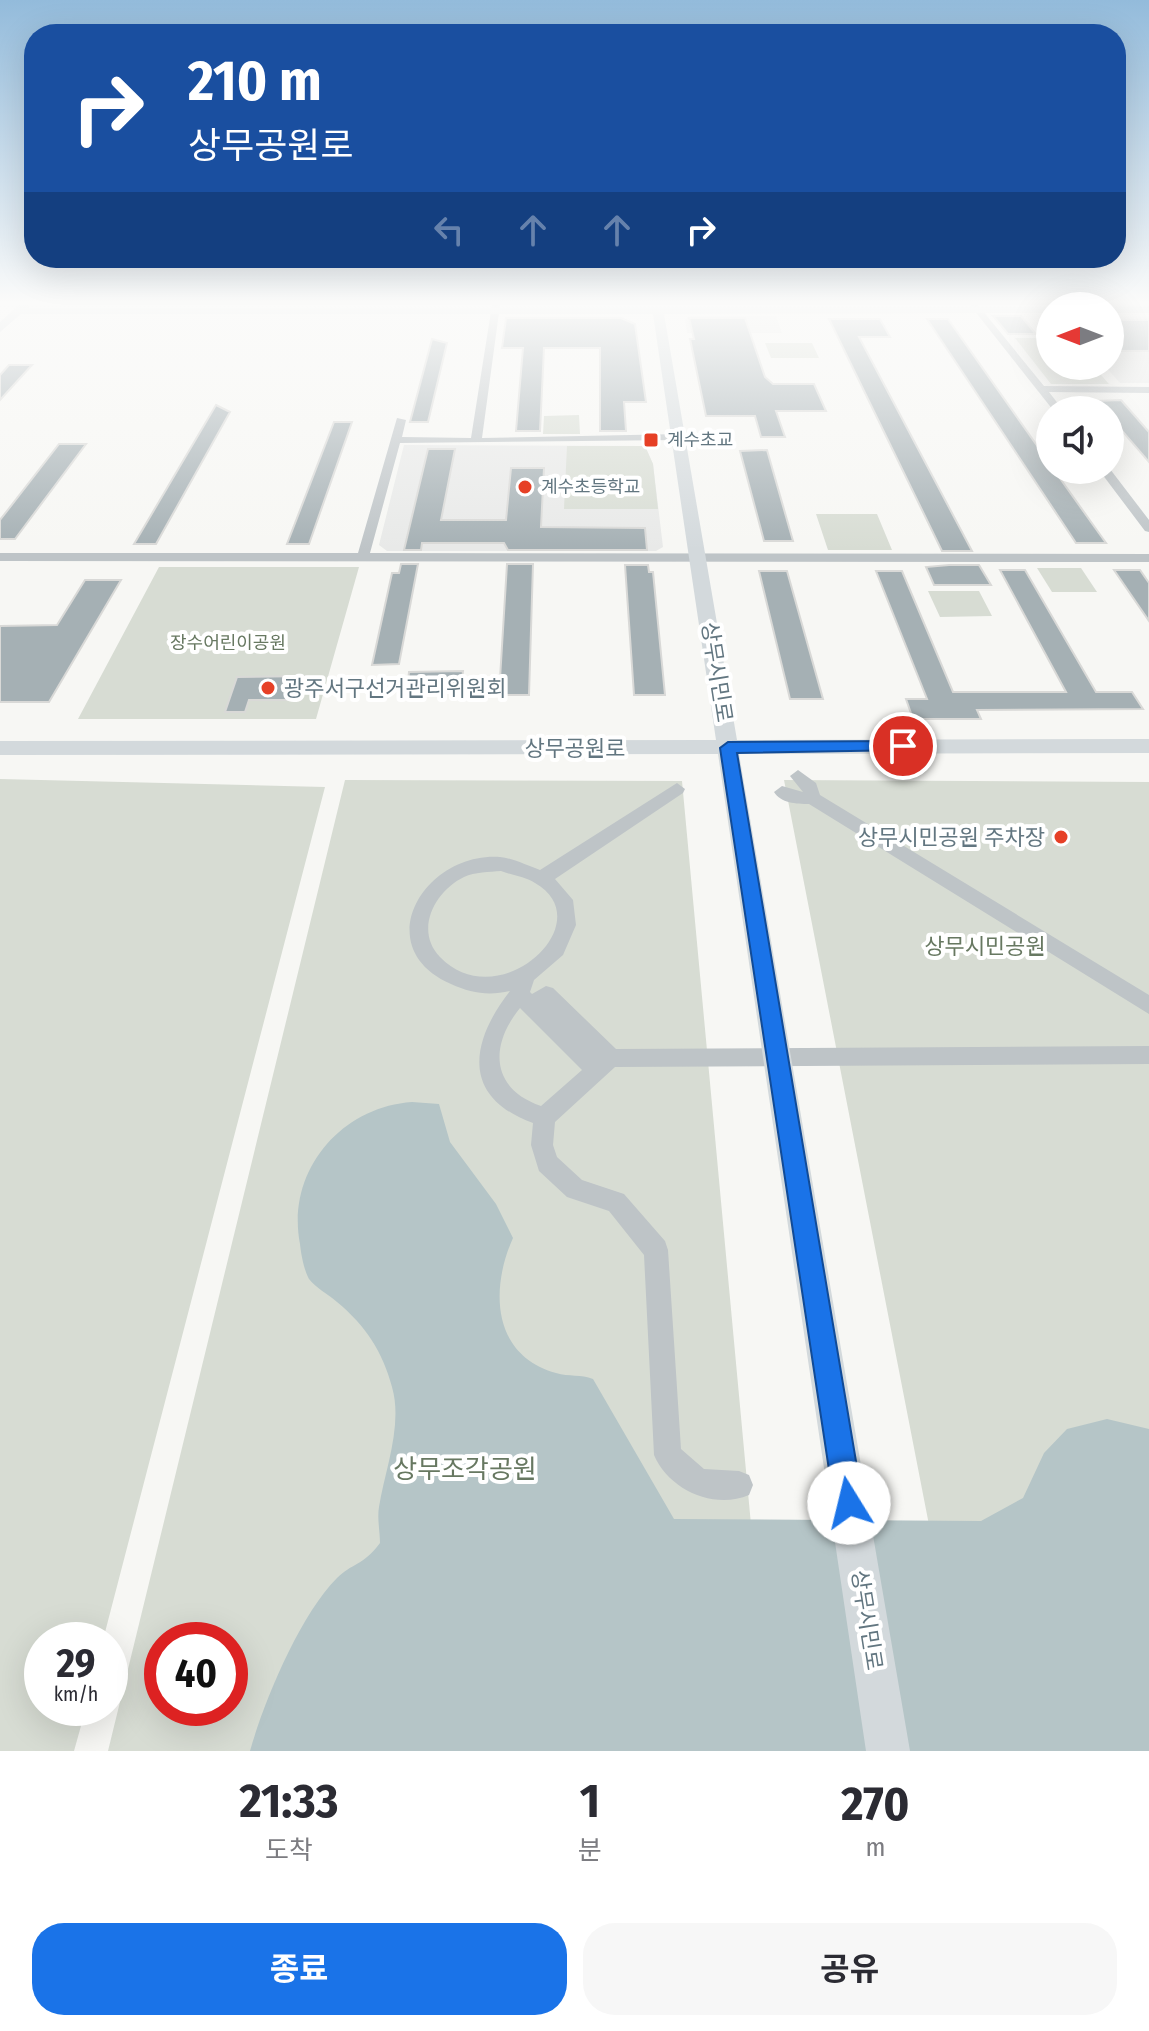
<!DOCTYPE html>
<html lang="ko">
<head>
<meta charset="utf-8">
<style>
	:root { --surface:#fff; --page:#f7f7f7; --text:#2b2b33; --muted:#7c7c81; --accent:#1a73e8 }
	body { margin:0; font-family:"Fira Sans Condensed","Noto Sans KR",sans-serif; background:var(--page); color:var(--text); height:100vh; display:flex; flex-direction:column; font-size:30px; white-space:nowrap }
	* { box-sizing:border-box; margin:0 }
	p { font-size:26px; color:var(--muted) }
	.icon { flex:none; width:44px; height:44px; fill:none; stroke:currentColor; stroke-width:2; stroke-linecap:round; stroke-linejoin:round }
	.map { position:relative; height:1751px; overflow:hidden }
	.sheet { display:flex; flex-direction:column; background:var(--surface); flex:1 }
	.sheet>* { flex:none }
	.top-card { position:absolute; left:24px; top:24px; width:1102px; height:244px; border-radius:32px; box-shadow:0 8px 32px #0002; background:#1a4fa0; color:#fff; overflow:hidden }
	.needle { width:52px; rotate:270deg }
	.controls { position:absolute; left:1036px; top:292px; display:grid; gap:16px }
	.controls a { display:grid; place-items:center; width:88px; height:88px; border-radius:50%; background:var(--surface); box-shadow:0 8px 32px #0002; font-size:40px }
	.speed { position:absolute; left:24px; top:1622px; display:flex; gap:16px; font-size:40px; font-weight:700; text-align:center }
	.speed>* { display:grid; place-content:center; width:104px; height:104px; border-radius:50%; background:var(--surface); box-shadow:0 8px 32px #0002; line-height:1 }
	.speed small { font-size:20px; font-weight:400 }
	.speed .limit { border:12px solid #d22; background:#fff; color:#111 }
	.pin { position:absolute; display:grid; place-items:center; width:68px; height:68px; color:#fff; margin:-34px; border:4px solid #fff; border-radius:50%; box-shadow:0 2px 8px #0007 }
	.me { position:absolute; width:88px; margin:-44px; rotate:351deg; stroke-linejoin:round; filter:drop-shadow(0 0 6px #0008) }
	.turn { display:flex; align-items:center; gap:28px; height:168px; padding:0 32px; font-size:36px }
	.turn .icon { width:104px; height:104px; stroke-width:2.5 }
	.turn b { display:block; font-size:56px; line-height:68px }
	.lanes { display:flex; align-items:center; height:76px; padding:0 32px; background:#0003; justify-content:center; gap:40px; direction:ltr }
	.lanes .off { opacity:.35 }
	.eta { display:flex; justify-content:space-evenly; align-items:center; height:136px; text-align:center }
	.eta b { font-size:48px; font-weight:700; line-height:56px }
	.action { display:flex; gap:16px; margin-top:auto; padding:16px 32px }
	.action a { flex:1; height:92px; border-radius:32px; background:var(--accent); color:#fff; font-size:32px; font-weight:700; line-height:92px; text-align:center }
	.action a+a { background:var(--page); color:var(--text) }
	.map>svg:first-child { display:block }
	.built { fill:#e8e9e8 }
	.green { fill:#d7dcd3; fill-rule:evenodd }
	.water { fill:#b5c5c7 }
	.building { fill:#a5b0b4; stroke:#d9d9d7; stroke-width:2 }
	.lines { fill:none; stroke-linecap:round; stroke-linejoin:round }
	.street { fill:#bec4c7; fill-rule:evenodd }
	.secondary { fill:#d3d9dc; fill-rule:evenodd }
	.route { fill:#1a73e8; stroke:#114b97; stroke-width:2 }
	.poi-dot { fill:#e64026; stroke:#fff; stroke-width:3 }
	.labels { text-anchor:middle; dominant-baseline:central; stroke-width:8; stroke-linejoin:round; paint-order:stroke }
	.far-poi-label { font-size:18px; fill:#627680; stroke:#fff; text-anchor:start }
	.far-park-label { font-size:18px; fill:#677861; stroke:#fff }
	.street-label { font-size:22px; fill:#627680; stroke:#fff }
	.poi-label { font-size:22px; fill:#627680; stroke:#fff; text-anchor:start }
	.park-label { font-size:22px; fill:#677861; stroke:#fff }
	.near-park-label { font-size:26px; fill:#677861; stroke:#fff }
</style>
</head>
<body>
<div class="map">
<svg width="1149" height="1751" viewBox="0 0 1149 1751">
	<rect width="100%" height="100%" fill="#f7f7f4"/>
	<!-- built -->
	<path class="built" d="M691 316H776L782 333H687L685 319Z
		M1110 317H1149V383H1120L1105 366H1110Z
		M404 445 645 446 653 464 663 547 656 551H387L379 545Z"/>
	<!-- green -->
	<path class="green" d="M1015 338H1050V366H1093L1109 384H1051Z
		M765 343H812L819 358H771Z
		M579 415 580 434H543L544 416Z
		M567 446H645L653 464 658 509H564Z
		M816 514H877L892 550H828Z
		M159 567H359L316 719H78Z
		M1037 568H1081L1097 592H1052Z
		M928 591H979L992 616 940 617Z
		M0 779 325 787 103 1640H42V1708H86L74 1751H0Z
		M345 780 682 781 772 1751H108ZM162 1640H230V1708H162Z
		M784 780 1149 782V1751H973Z"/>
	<!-- water -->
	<path class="water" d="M412 1102 439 1104 450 1142 496 1204 513 1238C490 1289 492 1355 556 1373 569 1377 581 1374 593 1379L674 1519 981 1521 1023 1498 1044 1453 1067 1429 1107 1419 1149 1429V1751H250C264 1701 300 1615 337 1578 352 1563 363 1566 380 1543 380 1532 377 1518 379 1507 385 1470 403 1425 392 1387 383 1352 365 1325 337 1302 329 1295 315 1287 309 1279 304 1270 301 1254 300 1244 286 1172 340 1107 412 1102Z"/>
	<!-- building -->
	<path class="building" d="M993 316H1021L1036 334H1008Z
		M506 318H621L635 324 646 402H624L626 431H600V348H544L540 431H516L523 348H502Z
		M689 318H745L765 377 773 384H814L826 411H776L785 437H761L755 416H706L690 339H694Z
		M829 319H880L890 337H859L972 551H942Z
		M927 319H948L1050 464V470H1054L1106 543H1076Z
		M1110 320H1149V351H1110Z
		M432 339 447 343 428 422H410Z
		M9 365H32L0 400V375Z
		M1121 400 1149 432V462L1110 417V410H1104L1096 401Z
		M216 405 230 412 156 544H134Z
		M334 422H352L309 544H287Z
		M59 444H86L15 539H0V520Z
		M428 449H455L441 520H506L511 468H544L541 527 645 528 647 550H508L504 543H422L421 550H404Z
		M767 450 793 541H764L740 451Z
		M401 564H418L399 664 372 665 392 573H399Z
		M507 564H533L529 695H499Z
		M625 565H648L649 572H653L665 695H634Z
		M949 565H979L991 585H934L926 567Z
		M1000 570H1025L1096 692H1132L1143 709 977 710 981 719H913L906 699H927L876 571H902L953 692H1066Z
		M1114 570H1140L1149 583V621Z
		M759 571H787L823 699H790Z
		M85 580H121L49 702H0V626L57 625Z
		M463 671 461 689 407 690 409 672Z
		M307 676 301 700H249L245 712H225L237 677Z"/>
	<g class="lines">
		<!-- street -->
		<path class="street" d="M492 305H500L482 438 679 434 684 437 679 440 400 443 370 553 1149 554V562L0 561V553H358L397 418 406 420 402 437 471 438Z
			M970 305H978L1044 386 1149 387V393L1049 392 1063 410H1053Z
			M1056 305H1065L1066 306H1056Z
			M1110 469 1149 520V532L1145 531 1099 470Z
			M798 770 816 783 820 795 1149 995V1014L809 804C796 804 781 803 774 792L782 786 803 792 790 776Z
			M677 783 685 789 683 793 555 879 573 900 576 925 563 955 534 980 530 992 532 994 546 986 553 988 616 1049 1149 1046V1064L615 1067 555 1122 553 1145 557 1157 582 1180 624 1194 665 1241 668 1250 681 1449 704 1469 739 1471 749 1475 753 1485 749 1495C714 1510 669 1490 654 1455L644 1255 609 1211 567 1197 539 1171 531 1145 533 1123C461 1097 470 1042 510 991 488 996 471 993 451 984 368 948 423 852 500 857 513 858 528 866 540 870ZM501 871C511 875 526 877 535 883 603 922 499 1018 440 957 414 930 435 891 464 877 475 872 489 872 501 871ZM520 1008 582 1070 541 1106C491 1089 489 1046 520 1008Z"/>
		<!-- secondary -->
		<path class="secondary" d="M19 305H30L29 308 1050 307V313L664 314 737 740 1149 739V753L739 754 910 1751H866L718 754 0 755V741L716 740 653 314H21L0 332V322Z
			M1110 307H1149V313H1110Z"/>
	</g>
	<!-- sky -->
	<linearGradient id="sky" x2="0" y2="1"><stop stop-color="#93bbdb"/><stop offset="0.55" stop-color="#fbfbfa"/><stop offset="1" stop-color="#fbfbfa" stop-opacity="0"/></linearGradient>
	<rect width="1149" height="550" fill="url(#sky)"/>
	<!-- route -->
	<path class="route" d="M903 741 911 746 908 750 737 753 863 1503 859 1513 849 1517 838 1513 834 1503 720 748 728 742Z"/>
	<!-- markers -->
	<g class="poi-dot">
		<rect x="643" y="432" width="16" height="16" rx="4"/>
		<circle cx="525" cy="487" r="8"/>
		<circle cx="268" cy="688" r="8"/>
		<circle cx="1061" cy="837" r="8"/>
	</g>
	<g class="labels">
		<!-- far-poi labels -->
		<g class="far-poi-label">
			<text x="667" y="440">계수초교</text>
			<text x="541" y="487">계수초등학교</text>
		</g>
		<!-- far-park labels -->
		<g class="far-park-label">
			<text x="228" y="643">장수어린이공원</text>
		</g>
		<!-- street labels -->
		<g class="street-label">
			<text transform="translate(717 672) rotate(81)">상무시민로</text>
			<text x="575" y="748">상무공원로</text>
			<text transform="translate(867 1620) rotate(81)">상무시민로</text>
		</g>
		<!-- poi labels -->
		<g class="poi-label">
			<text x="284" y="688">광주서구선거관리위원회</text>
			<text x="1045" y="837" text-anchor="end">상무시민공원 주차장</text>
		</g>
		<!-- park labels -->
		<g class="park-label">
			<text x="985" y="946">상무시민공원</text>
		</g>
		<!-- near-park labels -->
		<g class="near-park-label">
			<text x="465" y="1469">상무조각공원</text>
		</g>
	</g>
</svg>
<div class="controls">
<a><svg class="needle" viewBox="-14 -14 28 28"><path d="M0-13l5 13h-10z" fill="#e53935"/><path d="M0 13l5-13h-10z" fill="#7c7c81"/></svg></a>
<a><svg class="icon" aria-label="sound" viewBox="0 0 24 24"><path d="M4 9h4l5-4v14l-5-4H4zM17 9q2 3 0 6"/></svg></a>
</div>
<div class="speed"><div>29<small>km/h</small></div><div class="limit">40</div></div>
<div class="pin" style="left:903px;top:746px;background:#d93025"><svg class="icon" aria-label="arrive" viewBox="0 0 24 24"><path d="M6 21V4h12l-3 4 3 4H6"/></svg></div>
<svg class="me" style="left:849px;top:1503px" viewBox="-20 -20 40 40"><circle r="19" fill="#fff"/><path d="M0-13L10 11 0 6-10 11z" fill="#1a73e8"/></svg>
<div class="top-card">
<div class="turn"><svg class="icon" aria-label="right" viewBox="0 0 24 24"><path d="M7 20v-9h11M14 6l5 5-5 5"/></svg><div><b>210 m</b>상무공원로</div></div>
<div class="lanes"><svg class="icon off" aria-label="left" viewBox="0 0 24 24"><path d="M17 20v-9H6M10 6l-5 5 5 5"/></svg><svg class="icon off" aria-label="ahead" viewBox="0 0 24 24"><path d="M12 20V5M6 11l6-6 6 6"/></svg><svg class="icon off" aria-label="ahead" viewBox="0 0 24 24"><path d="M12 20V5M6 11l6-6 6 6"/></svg><svg class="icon" aria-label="right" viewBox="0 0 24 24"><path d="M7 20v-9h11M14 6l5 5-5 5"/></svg></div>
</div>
</div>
<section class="sheet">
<div class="eta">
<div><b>21:33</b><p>도착</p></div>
<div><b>1</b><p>분</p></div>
<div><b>270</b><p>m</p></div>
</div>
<div class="action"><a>종료</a><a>공유</a></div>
</section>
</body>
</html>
